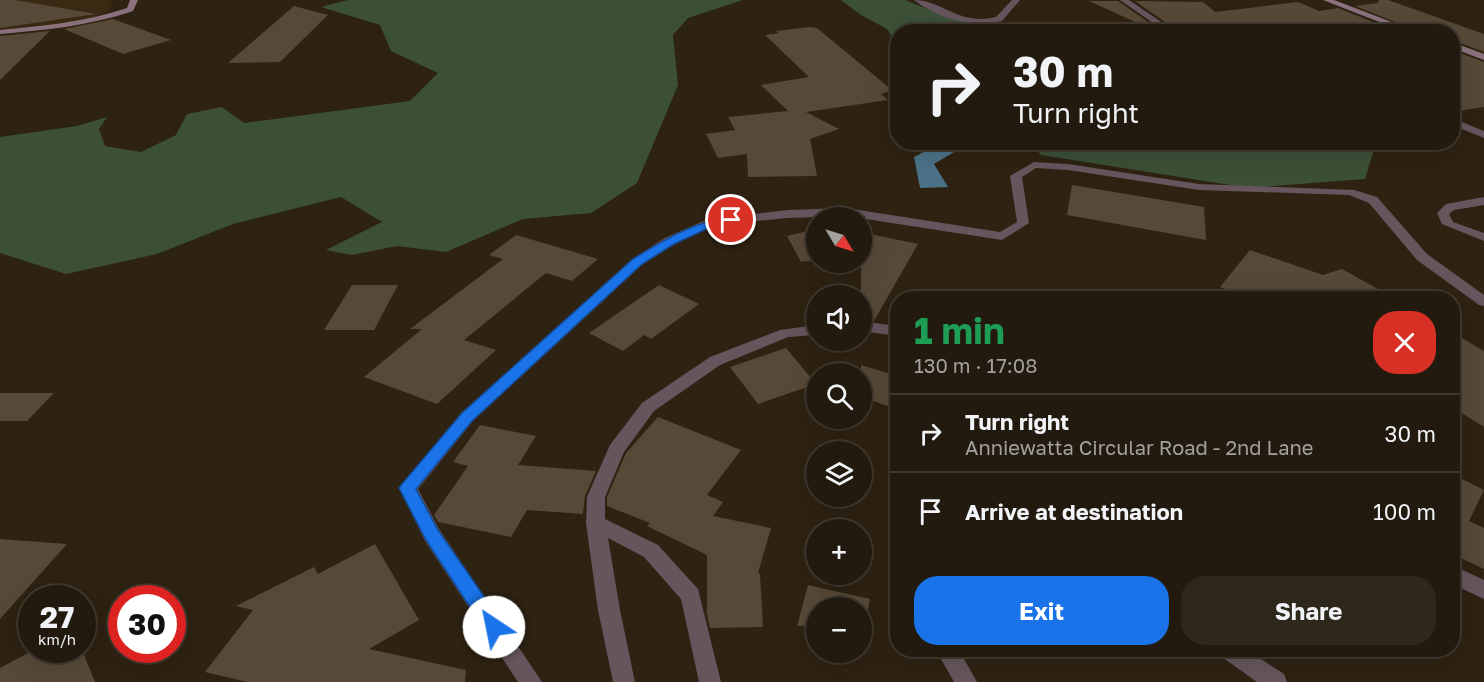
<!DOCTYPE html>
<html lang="en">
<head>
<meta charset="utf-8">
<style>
	:root { --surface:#221a0e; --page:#2e271c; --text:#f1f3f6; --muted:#a2a19e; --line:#3f382e; --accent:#1a73e8 }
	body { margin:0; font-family:"Golos Text",sans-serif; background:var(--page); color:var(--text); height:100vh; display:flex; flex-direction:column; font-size:22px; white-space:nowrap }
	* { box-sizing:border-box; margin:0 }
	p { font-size:20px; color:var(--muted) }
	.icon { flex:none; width:33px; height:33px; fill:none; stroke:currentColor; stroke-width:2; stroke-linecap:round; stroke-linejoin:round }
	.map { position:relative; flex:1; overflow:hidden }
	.panel { position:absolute; left:890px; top:291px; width:570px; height:366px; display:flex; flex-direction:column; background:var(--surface); border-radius:24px; box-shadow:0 6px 24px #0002,0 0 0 2px var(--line) }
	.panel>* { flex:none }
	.banner { position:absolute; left:890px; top:24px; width:570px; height:126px; border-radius:24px; box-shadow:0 6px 24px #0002,0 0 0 2px var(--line); background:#221a0e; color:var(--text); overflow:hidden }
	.needle { width:39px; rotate:128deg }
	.controls { position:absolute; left:806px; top:207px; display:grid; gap:12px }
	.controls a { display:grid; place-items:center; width:66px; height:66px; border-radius:50%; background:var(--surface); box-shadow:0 6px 24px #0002,0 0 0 2px var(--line); font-size:30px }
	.speed { position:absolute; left:18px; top:585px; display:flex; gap:12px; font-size:30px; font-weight:700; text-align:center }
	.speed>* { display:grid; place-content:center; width:78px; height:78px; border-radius:50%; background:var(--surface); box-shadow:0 6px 24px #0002,0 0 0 2px var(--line); line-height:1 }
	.speed small { font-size:15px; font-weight:400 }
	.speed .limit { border:9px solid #d22; background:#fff; color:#111 }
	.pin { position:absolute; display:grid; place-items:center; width:51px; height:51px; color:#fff; margin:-26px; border:3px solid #fff; border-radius:50%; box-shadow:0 2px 6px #0007 }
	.me { position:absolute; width:66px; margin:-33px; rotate:326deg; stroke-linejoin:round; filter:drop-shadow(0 0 4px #0008) }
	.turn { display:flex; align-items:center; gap:21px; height:126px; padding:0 24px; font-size:27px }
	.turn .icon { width:78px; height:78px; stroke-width:2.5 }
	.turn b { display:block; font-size:42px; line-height:51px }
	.round { display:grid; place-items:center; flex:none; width:63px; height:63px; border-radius:24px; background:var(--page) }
	.summary { display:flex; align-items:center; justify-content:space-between; height:102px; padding:0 24px }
	h1 { font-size:36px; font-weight:700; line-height:45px; color:#1e9e55 }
	.button { display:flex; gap:12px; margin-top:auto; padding:12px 24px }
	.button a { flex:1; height:69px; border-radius:24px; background:var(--accent); color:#fff; font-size:24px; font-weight:700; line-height:69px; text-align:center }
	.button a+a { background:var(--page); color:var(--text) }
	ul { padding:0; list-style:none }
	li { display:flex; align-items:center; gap:18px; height:78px; padding:0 24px; border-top:2px solid var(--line) }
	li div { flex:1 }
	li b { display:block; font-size:22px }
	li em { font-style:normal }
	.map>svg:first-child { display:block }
	.built { fill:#3a2913 }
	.green { fill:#3b5037 }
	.water { fill:#4b7287 }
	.building { fill:#574938 }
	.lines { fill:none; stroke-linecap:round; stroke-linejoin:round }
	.street { fill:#66555d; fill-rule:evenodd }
	.secondary { fill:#8a717d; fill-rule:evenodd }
	.route { fill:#1a73e8; stroke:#114b97; stroke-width:1.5 }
</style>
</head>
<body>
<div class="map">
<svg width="1484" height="682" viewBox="0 0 1484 682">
	<rect width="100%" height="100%" fill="#2e2212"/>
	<!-- built -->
	<path class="built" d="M0 0H112L113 1 109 11 92 19 0 33Z"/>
	<!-- green -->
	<path class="green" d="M348 0H743L688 18 673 35 678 85 637 183 591 213 523 219 446 252 397 246 352 255 326 250 382 222 341 197 233 224 157 254 66 274 0 253V137L77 126 107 117 99 129 105 146 141 152 176 135 187 114 222 107 244 123 410 101 438 73 391 51 380 25 321 7Z
		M841 0H905L953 19 991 20 989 31 897 32V45L887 29 861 15Z
		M1031 143H1376L1365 179 1249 188 1041 155Z"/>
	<!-- water -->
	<path class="water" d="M941 143 959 149 934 164 948 187 920 188 914 157Z"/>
	<!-- building -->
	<path class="building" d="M0 0H15L96 14 0 28Z
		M1379 0H1388L1484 34V52L1452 40V32H1420L1355 6 1378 3Z
		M1089 1H1118L1161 31H1155Z
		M1135 1 1203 2 1215 12 1298 2 1319 11 1338 8 1398 32 1178 31Z
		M294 6 328 15 280 62 228 63Z
		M113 19 171 40 123 54 64 29Z
		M810 27 817 28 892 90 881 94 888 100 806 112 839 129 810 139 817 176 748 177 747 154 718 158 706 134 735 130 728 117 788 111 761 85 809 77 765 35 779 33 776 31Z
		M50 31 0 80V36Z
		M1452 50 1484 62V107L1452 112Z
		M1072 185 1204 207 1206 240 1067 215Z
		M816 229V260L801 262 787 236Z
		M870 234 918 244 874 321 861 319V253Z
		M516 235 598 259 572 281 546 273 464 340 496 350 437 404 364 377 422 329H410L503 259 489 255Z
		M1250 250 1323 275 1342 269 1394 298H1249L1220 287Z
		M352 285H398L374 330H324Z
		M659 285 699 304 651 339 644 335 623 351 589 333Z
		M1452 332 1484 351V427L1452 407Z
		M786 348 816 384 758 404 730 367Z
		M861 365 897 376V409L861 397Z
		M0 393H54L27 421H0Z
		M658 417 741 450 707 495 723 502 713 516 771 528 758 573 760 574 763 627 710 628 707 614V555L647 526 650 523 607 506V497L626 453Z
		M480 425 536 436 518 465 596 471 585 496 583 514 527 510 511 537 438 522 434 515 468 466 453 462Z
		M1452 474 1484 490 1469 521 1484 528V569L1452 554Z
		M0 539 67 544 0 619Z
		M375 544 419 620 369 649 466 670 465 682H247L205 672 253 610 236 606 314 567 318 574Z
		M808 585 870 599 865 624H861V608H816V625L797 626Z
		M34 650H82L95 682H0V668Z"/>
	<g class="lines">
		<!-- street -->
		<path class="street" d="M914 0C943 0 958 26 996 17L1012 0H1020L1002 21C972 28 938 19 914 0Z
			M1120 0H1129L1176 32H1166Z
			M1452 118 1484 131V138L1452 125Z
			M1034 162 1068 164 1199 184 1354 190 1377 197 1427 254 1484 295V306L1479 305 1417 260 1369 203 1349 195 1199 190 1068 170 1036 168 1022 177 1029 223 1002 240 846 216 788 218 715 225 675 244 642 265 473 421 418 489 439 529 542 682H518L425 541 399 488 461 413 632 259 665 238 708 219 788 210 846 208 1000 232 1017 222 1010 176Z
			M1484 197V205L1454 210 1449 214 1453 222 1484 233V241L1442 224 1437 213 1446 204Z
			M861 321 897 326V336L861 331Z
			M816 325V335L788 337 720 365 654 411 624 452 605 497V519L658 545 698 589 721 682H699L681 599 644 557 608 538 620 610 635 682H613L598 610 586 523 587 497 610 445 642 403 710 357 780 330Z
			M1452 565 1484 580V599L1452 584Z
			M936 650H959L977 682H954Z
			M1219 650H1247L1284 674 1287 682H1257L1222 657Z"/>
		<!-- secondary -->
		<path class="secondary" d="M130 0H138L133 11C89 26 45 30 0 34V30C43 26 86 22 127 8Z
			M1323 0H1334L1418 32H1405Z
			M1452 42 1484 54V60L1452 48Z"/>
	</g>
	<!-- route -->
	<path class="route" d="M731 217 737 220 735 222 715 225 674 244 642 264 472 421 416 489 438 530 501 621 504 627 501 633 494 635 487 633 426 540 399 488 402 484 462 413 633 259C664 240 695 221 731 217Z"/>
</svg>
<div class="controls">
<a><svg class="needle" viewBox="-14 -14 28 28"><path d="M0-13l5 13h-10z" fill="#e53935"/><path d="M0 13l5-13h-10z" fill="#a2a19e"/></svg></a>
<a><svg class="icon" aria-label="sound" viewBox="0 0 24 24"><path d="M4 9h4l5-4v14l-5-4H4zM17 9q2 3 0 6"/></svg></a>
<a><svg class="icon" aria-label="search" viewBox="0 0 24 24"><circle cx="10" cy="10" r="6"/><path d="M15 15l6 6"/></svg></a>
<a><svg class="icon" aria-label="layers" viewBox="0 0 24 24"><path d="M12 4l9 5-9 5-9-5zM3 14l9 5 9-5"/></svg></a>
<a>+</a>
<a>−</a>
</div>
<div class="speed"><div>27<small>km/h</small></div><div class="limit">30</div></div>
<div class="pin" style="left:731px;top:220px;background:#d93025"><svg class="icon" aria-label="arrive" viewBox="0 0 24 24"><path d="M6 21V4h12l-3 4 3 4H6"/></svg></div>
<svg class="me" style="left:494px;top:627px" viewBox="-20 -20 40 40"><circle r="19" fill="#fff"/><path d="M0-13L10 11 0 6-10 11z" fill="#1a73e8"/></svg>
<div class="banner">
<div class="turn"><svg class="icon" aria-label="right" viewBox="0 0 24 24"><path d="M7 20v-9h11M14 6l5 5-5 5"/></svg><div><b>30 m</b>Turn right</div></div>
</div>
<section class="panel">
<div class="summary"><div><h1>1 min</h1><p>130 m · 17:08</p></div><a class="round" style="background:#d93025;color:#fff"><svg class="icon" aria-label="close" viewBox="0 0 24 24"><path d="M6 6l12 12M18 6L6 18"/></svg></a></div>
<ul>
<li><svg class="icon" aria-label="right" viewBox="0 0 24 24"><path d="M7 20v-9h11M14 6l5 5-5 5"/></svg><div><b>Turn right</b><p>Anniewatta Circular Road - 2nd Lane</p></div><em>30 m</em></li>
<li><svg class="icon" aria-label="arrive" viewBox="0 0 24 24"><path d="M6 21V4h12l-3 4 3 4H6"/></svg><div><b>Arrive at destination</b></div><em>100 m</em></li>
</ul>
<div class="button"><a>Exit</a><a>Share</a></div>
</section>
</div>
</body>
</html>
